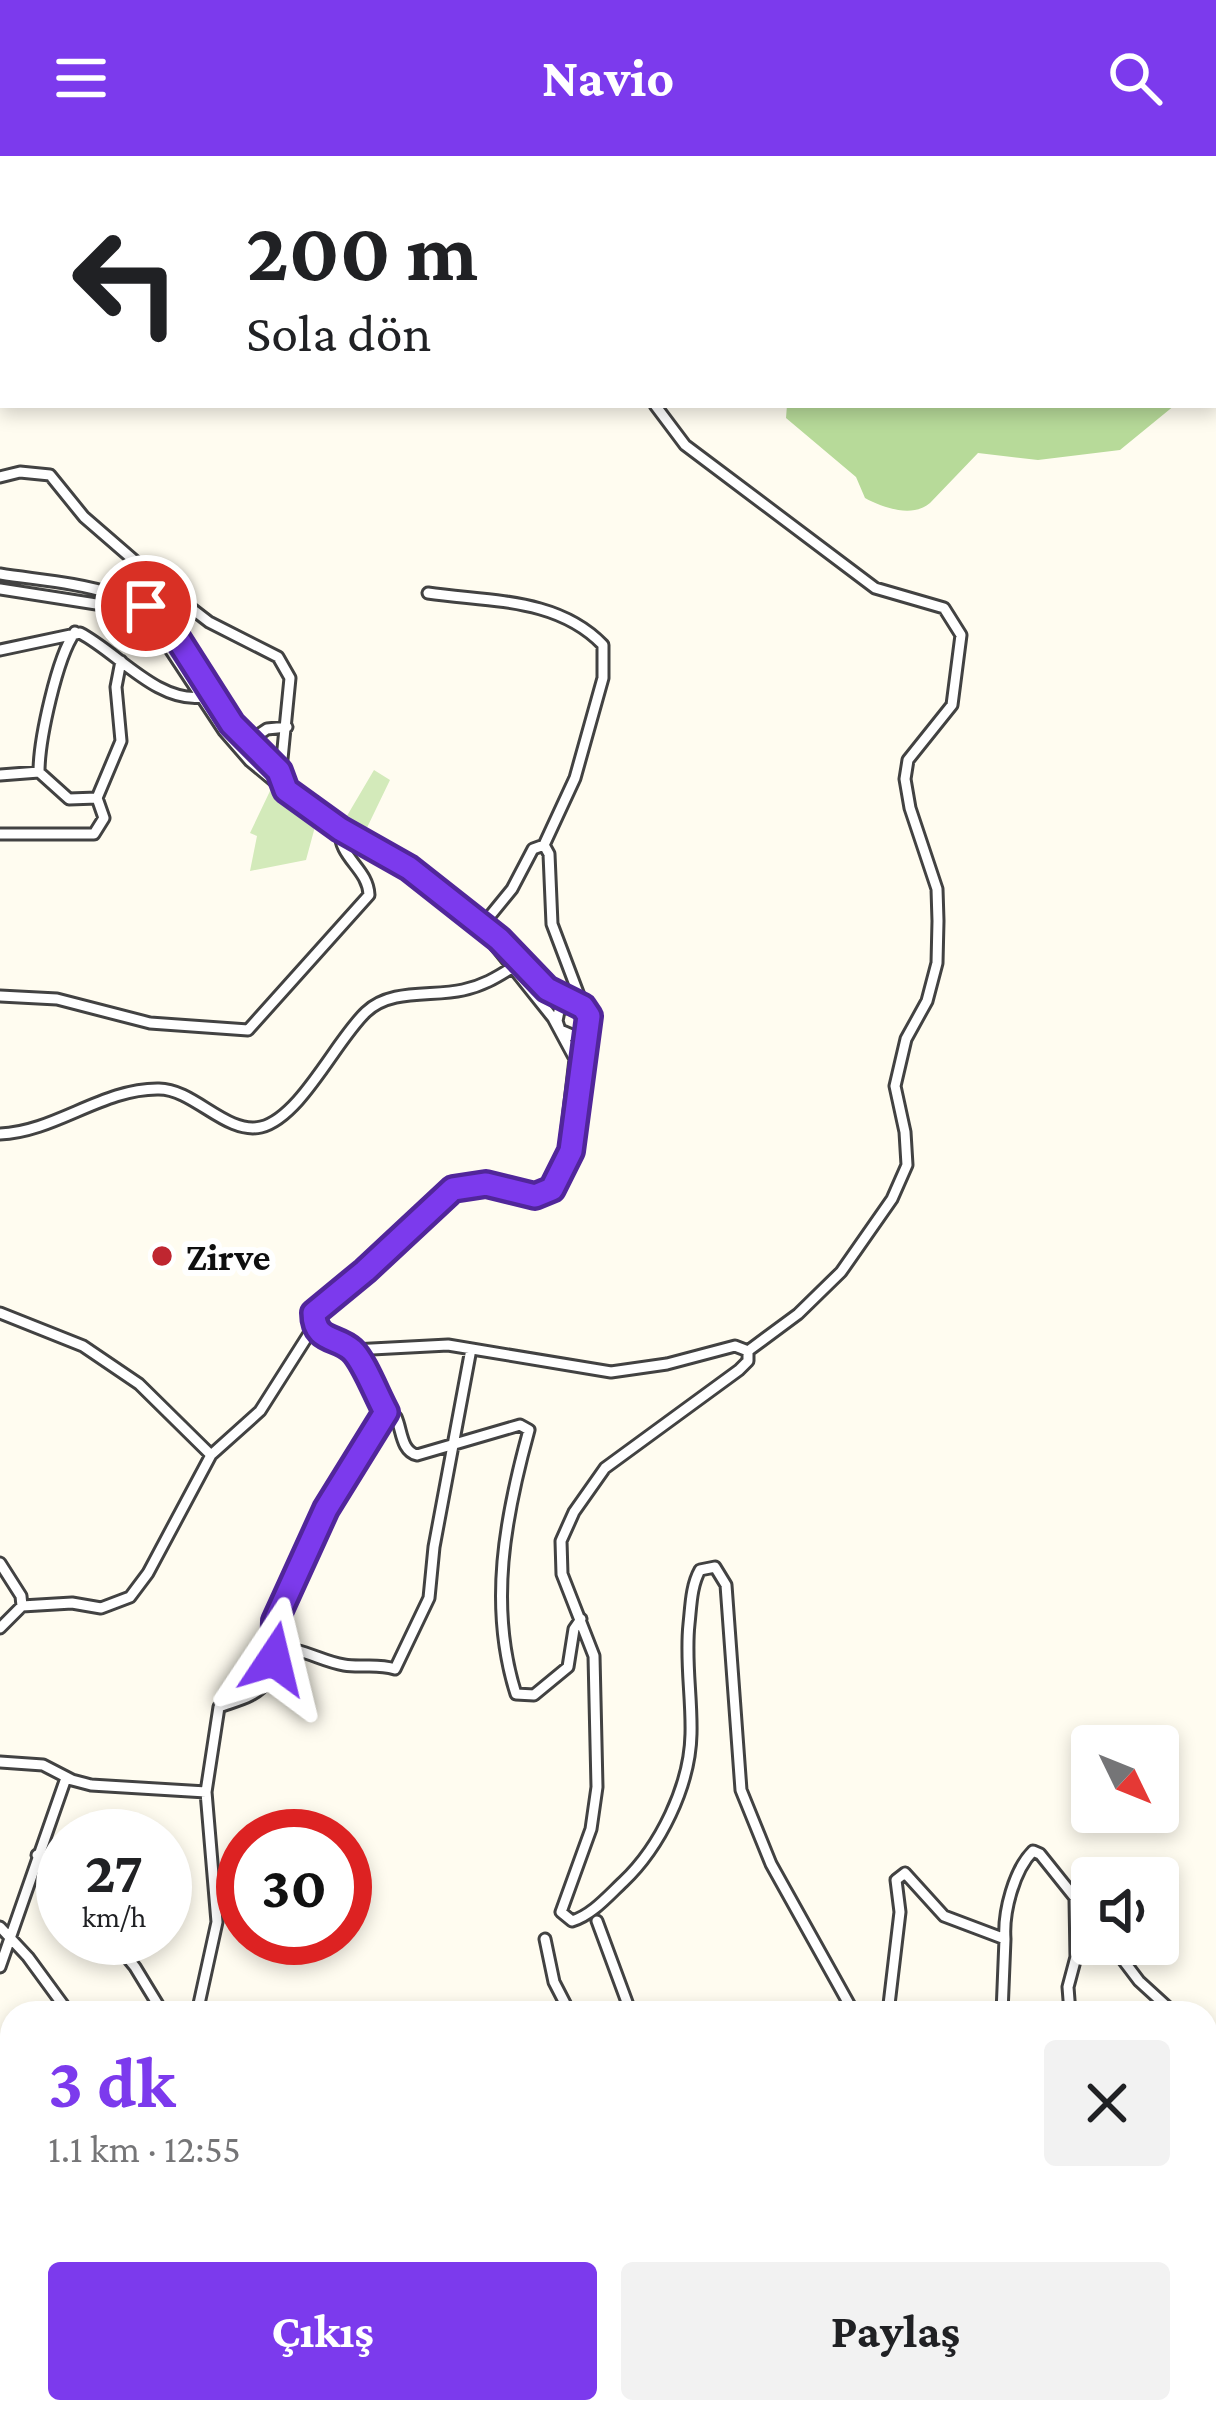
<!DOCTYPE html>
<html lang="tr">
<head>
<meta charset="utf-8">
<style>
	:root { --surface:#fff; --page:#f2f2f2; --text:#202124; --muted:#757577; --accent:#7c3aed }
	body { margin:0; font-family:"Crimson Pro",serif; background:var(--page); color:var(--text); height:100vh; display:flex; flex-direction:column; font-size:45px; white-space:nowrap }
	* { box-sizing:border-box; margin:0 }
	p { font-size:39px; color:var(--muted) }
	.icon { flex:none; width:66px; height:66px; fill:none; stroke:currentColor; stroke-width:2; stroke-linecap:round; stroke-linejoin:round }
	.map { position:relative; flex:1; overflow:hidden }
	.drawer { position:absolute; left:0px; top:1845px; width:1218px; height:423px; display:flex; flex-direction:column; background:var(--surface); border-radius:36px 36px 0 0; box-shadow:0 6px 18px #0003 }
	.drawer>* { flex:none }
	.hud { position:absolute; left:0px; top:0px; width:1218px; height:252px; box-shadow:0 6px 18px #0003; background:#fff; color:var(--text); overflow:hidden }
	.needle { width:78px; rotate:133deg }
	.buttons { position:absolute; left:1071px; top:1569px; display:grid; gap:24px }
	.buttons a { display:grid; place-items:center; width:108px; height:108px; border-radius:12px; background:var(--surface); box-shadow:0 6px 18px #0003; font-size:60px }
	.speed { position:absolute; left:36px; top:1653px; display:flex; gap:24px; font-size:60px; font-weight:700; text-align:center }
	.speed>* { display:grid; place-content:center; width:156px; height:156px; border-radius:50%; background:var(--surface); box-shadow:0 6px 18px #0003; line-height:1 }
	.speed small { font-size:30px; font-weight:400 }
	.speed .limit { border:18px solid #d22; background:#fff; color:#111 }
	.pin { position:absolute; display:grid; place-items:center; width:102px; height:102px; color:#fff; margin:-51px; border:6px solid #fff; border-radius:50%; box-shadow:0 3px 12px #0007 }
	.me { position:absolute; width:132px; margin:-66px; rotate:10deg; stroke-linejoin:round; filter:drop-shadow(0 0 9px #0008) }
	.turn { display:flex; align-items:center; gap:42px; height:252px; padding:0 48px; font-size:54px }
	.turn .icon { width:156px; height:156px; stroke-width:2.5 }
	.turn b { display:block; font-size:84px; line-height:102px }
	.round { display:grid; place-items:center; flex:none; width:126px; height:126px; border-radius:12px; background:var(--page) }
	.summary { display:flex; align-items:center; justify-content:space-between; height:204px; padding:0 48px }
	h1 { font-size:72px; font-weight:700; line-height:90px; color:var(--accent) }
	.cta { display:flex; gap:24px; margin-top:auto; padding:24px 48px }
	.cta a { flex:1; height:138px; border-radius:12px; background:var(--accent); color:#fff; font-size:48px; font-weight:700; line-height:138px; text-align:center }
	.cta a+a { background:var(--page); color:var(--text) }
	header { display:flex; justify-content:space-between; align-items:center; height:156px; padding:0 48px; background:var(--accent); color:#fff; font-size:54px; font-weight:700 }
	.map>svg:first-child { display:block }
	.green { fill:#d3eaba }
	.forest { fill:#b7da99 }
	.lines { fill:none; stroke-linecap:round; stroke-linejoin:round }
	.minor-casing { stroke:#424242; stroke-width:15 }
	.minor { stroke:#fff; stroke-width:9 }
	.route-casing { stroke:#51269a; stroke-width:30 }
	.route { stroke:#7c3aed; stroke-width:21 }
	.poi-dot { fill:#bf2630; stroke:#fff; stroke-width:4.5 }
	.labels { text-anchor:middle; dominant-baseline:central; stroke-width:12; stroke-linejoin:round; paint-order:stroke }
	.poi-label { font-size:39px; font-weight:bold; fill:#0f0f0f; stroke:#fff; text-anchor:start }
</style>
</head>
<body>
<header><svg class="icon" aria-label="menu" viewBox="0 0 24 24"><path d="M4 6h16M4 12h16M4 18h16"/></svg>Navio<svg class="icon" aria-label="search" viewBox="0 0 24 24"><circle cx="10" cy="10" r="6"/><path d="M15 15l6 6"/></svg></header>
<div class="map">
<svg width="1216" height="2267" viewBox="0 0 1216 2267">
	<rect width="100%" height="100%" fill="#fffcf0"/>
	<!-- green -->
	<path class="green" d="M374 614 390 624 362 682 341 670Z
		M270 635 316 667 306 704 250 715 257 680 250 677Z"/>
	<!-- forest -->
	<path class="forest" d="M728 0H1216V204L1215 3Z
		M787 249H1175L1120 294 1038 304 978 297 930 347C913 362 883 352 865 342L856 321 786 262Z"/>
	<g class="lines">
		<!-- minor casing -->
		<g class="minor-casing">
			<path id="minor" d="M187 0 195 3
				M432 0 434 3
				M142 3 148 0
				M316 3 318 0
				M569 3 570 0
				M0 131 3 129
				M655 249 685 289 875 432 944 452 961 479 952 549 908 604 905 623 910 652 937 733 938 765 937 807 927 845 906 883 895 930 905 976 907 1009 892 1043 841 1116 798 1158 748 1195
				M0 321 20 316 50 319 84 361 174 439 209 466 278 501 290 522 282 603 272 621
				M0 418C62 428 139 428 179 484 198 512 212 544 234 571 253 593 279 605 287 635
				M0 433 109 450 138 461 166 487 224 575 250 605 303 649 409 712 499 783 547 833 587 855C594 892 575 1003 552 1033L535 1040 486 1028 453 1033 365 1115 318 1151 313 1157 314 1170 328 1184 353 1194 448 1189 611 1216 667 1208 735 1190 748 1195V1205L739 1214 605 1312 574 1356 561 1385 562 1418 594 1500 597 1631 591 1673 561 1756 572 1765C592 1759 608 1740 623 1726 660 1691 690 1630 691 1578 692 1541 685 1505 689 1468 691 1450 691 1430 700 1414L715 1411 726 1429 741 1634 771 1708 854 1857
				M428 437C488 446 557 441 603 489V522L575 622 544 689
				M0 494 80 477C117 496 157 547 202 541
				M249 585 267 573 287 571
				M39 616C39 584 57 501 75 476
				M0 619 39 616 69 643 97 642
				M0 678H94L104 662 97 642 121 585 116 531 121 505
				M481 771 512 733 533 693 544 689 549 698 552 768 583 850
				M486 778 553 862 575 903 563 1007
				M0 840 57 843 150 867 248 874 369 739C368 712 338 702 340 673
				M573 847 559 855 557 865 560 874 574 880 589 872
				M0 978C55 976 103 932 159 933 194 933 226 979 261 971 301 961 336 884 366 856 391 832 432 841 463 834 482 830 496 822 513 811
				M0 1157 83 1190 139 1228 211 1299
				M351 1193 385 1255 396 1261C402 1274 401 1295 417 1299L520 1269 529 1274C505 1361 488 1450 516 1538L534 1539 568 1511 574 1473 581 1463
				M0 1407 21 1440 22 1450
				M0 1472 22 1450 72 1447 101 1452 130 1441 148 1417 211 1299 260 1255 314 1170
				M274 1493C301 1490 319 1505 344 1509 362 1512 376 1507 395 1513L429 1442 434 1391 471 1193
				M0 1606 43 1609 72 1624 91 1629 206 1636
				M37 1699 63 1720
				M597 1765 631 1857
				M0 1771 28 1801 69 1857
				M111 1782 135 1811 163 1857
				M545 1783 554 1826 570 1857
				M1005 1783C1003 1756 1014 1714 1033 1695L1040 1698 1092 1763
				M1111 1788 1139 1825 1174 1857
				M0 1811 66 1622
				M197 1857 217 1766 206 1636 219 1551C235 1545 257 1541 267 1525 280 1506 269 1483 277 1462 306 1389 344 1322 385 1255
				M888 1857 900 1756 896 1724 905 1717 944 1760 1005 1783 1002 1857
				M1070 1857 1068 1831 1076 1801 1075 1744
				M1206 1884 1216 1896
				M12 1993 1 2015 12 2041
				M0 2061 12 2069
				M1004 2256 1015 2267
				M924 2267 928 2256
				M1036 2267 1046 2256"/>
		</g>
		<!-- minor -->
		<use href="#minor" class="minor"/>
	</g>
	<g class="lines">
		<!-- route casing -->
		<g class="route-casing">
			<path id="route" d="M146 450 176 480 232 568 279 615 286 634 340 673 409 712 499 783 547 833 583 851 589 860 571 995 552 1033 535 1040 486 1028 453 1033 365 1115 314 1157C314 1186 337 1180 352 1194 364 1205 377 1240 386 1256L326 1353 275 1465 274 1503"/>
		</g>
		<!-- route -->
		<use href="#route" class="route"/>
	</g>
	<!-- markers -->
	<circle class="poi-dot" cx="162" cy="1100" r="12"/>
	<g class="labels">
		<!-- poi labels -->
		<g class="poi-label">
			<text x="186" y="1100">Zirve</text>
		</g>
	</g>
</svg>
<div class="buttons">
<a><svg class="needle" viewBox="-14 -14 28 28"><path d="M0-13l5 13h-10z" fill="#e53935"/><path d="M0 13l5-13h-10z" fill="#757577"/></svg></a>
<a><svg class="icon" aria-label="sound" viewBox="0 0 24 24"><path d="M4 9h4l5-4v14l-5-4H4zM17 9q2 3 0 6"/></svg></a>
</div>
<div class="speed"><div>27<small>km/h</small></div><div class="limit">30</div></div>
<div class="pin" style="left:146px;top:450px;background:#d93025"><svg class="icon" aria-label="arrive" viewBox="0 0 24 24"><path d="M6 21V4h12l-3 4 3 4H6"/></svg></div>
<svg class="me" style="left:274px;top:1503px" viewBox="-20 -20 40 40"><path d="M0-17L14 15 0 8-14 15z" fill="#7c3aed" stroke="#fff" stroke-width="4"/></svg>
<div class="hud">
<div class="turn"><svg class="icon" aria-label="left" viewBox="0 0 24 24"><path d="M17 20v-9H6M10 6l-5 5 5 5"/></svg><div><b>200 m</b>Sola dön</div></div>
</div>
<section class="drawer">
<div class="summary"><div><h1>3 dk</h1><p>1.1 km · 12:55</p></div><a class="round"><svg class="icon" aria-label="close" viewBox="0 0 24 24"><path d="M6 6l12 12M18 6L6 18"/></svg></a></div>
<div class="cta"><a>Çıkış</a><a>Paylaş</a></div>
</section>
</div>
</body>
</html>
